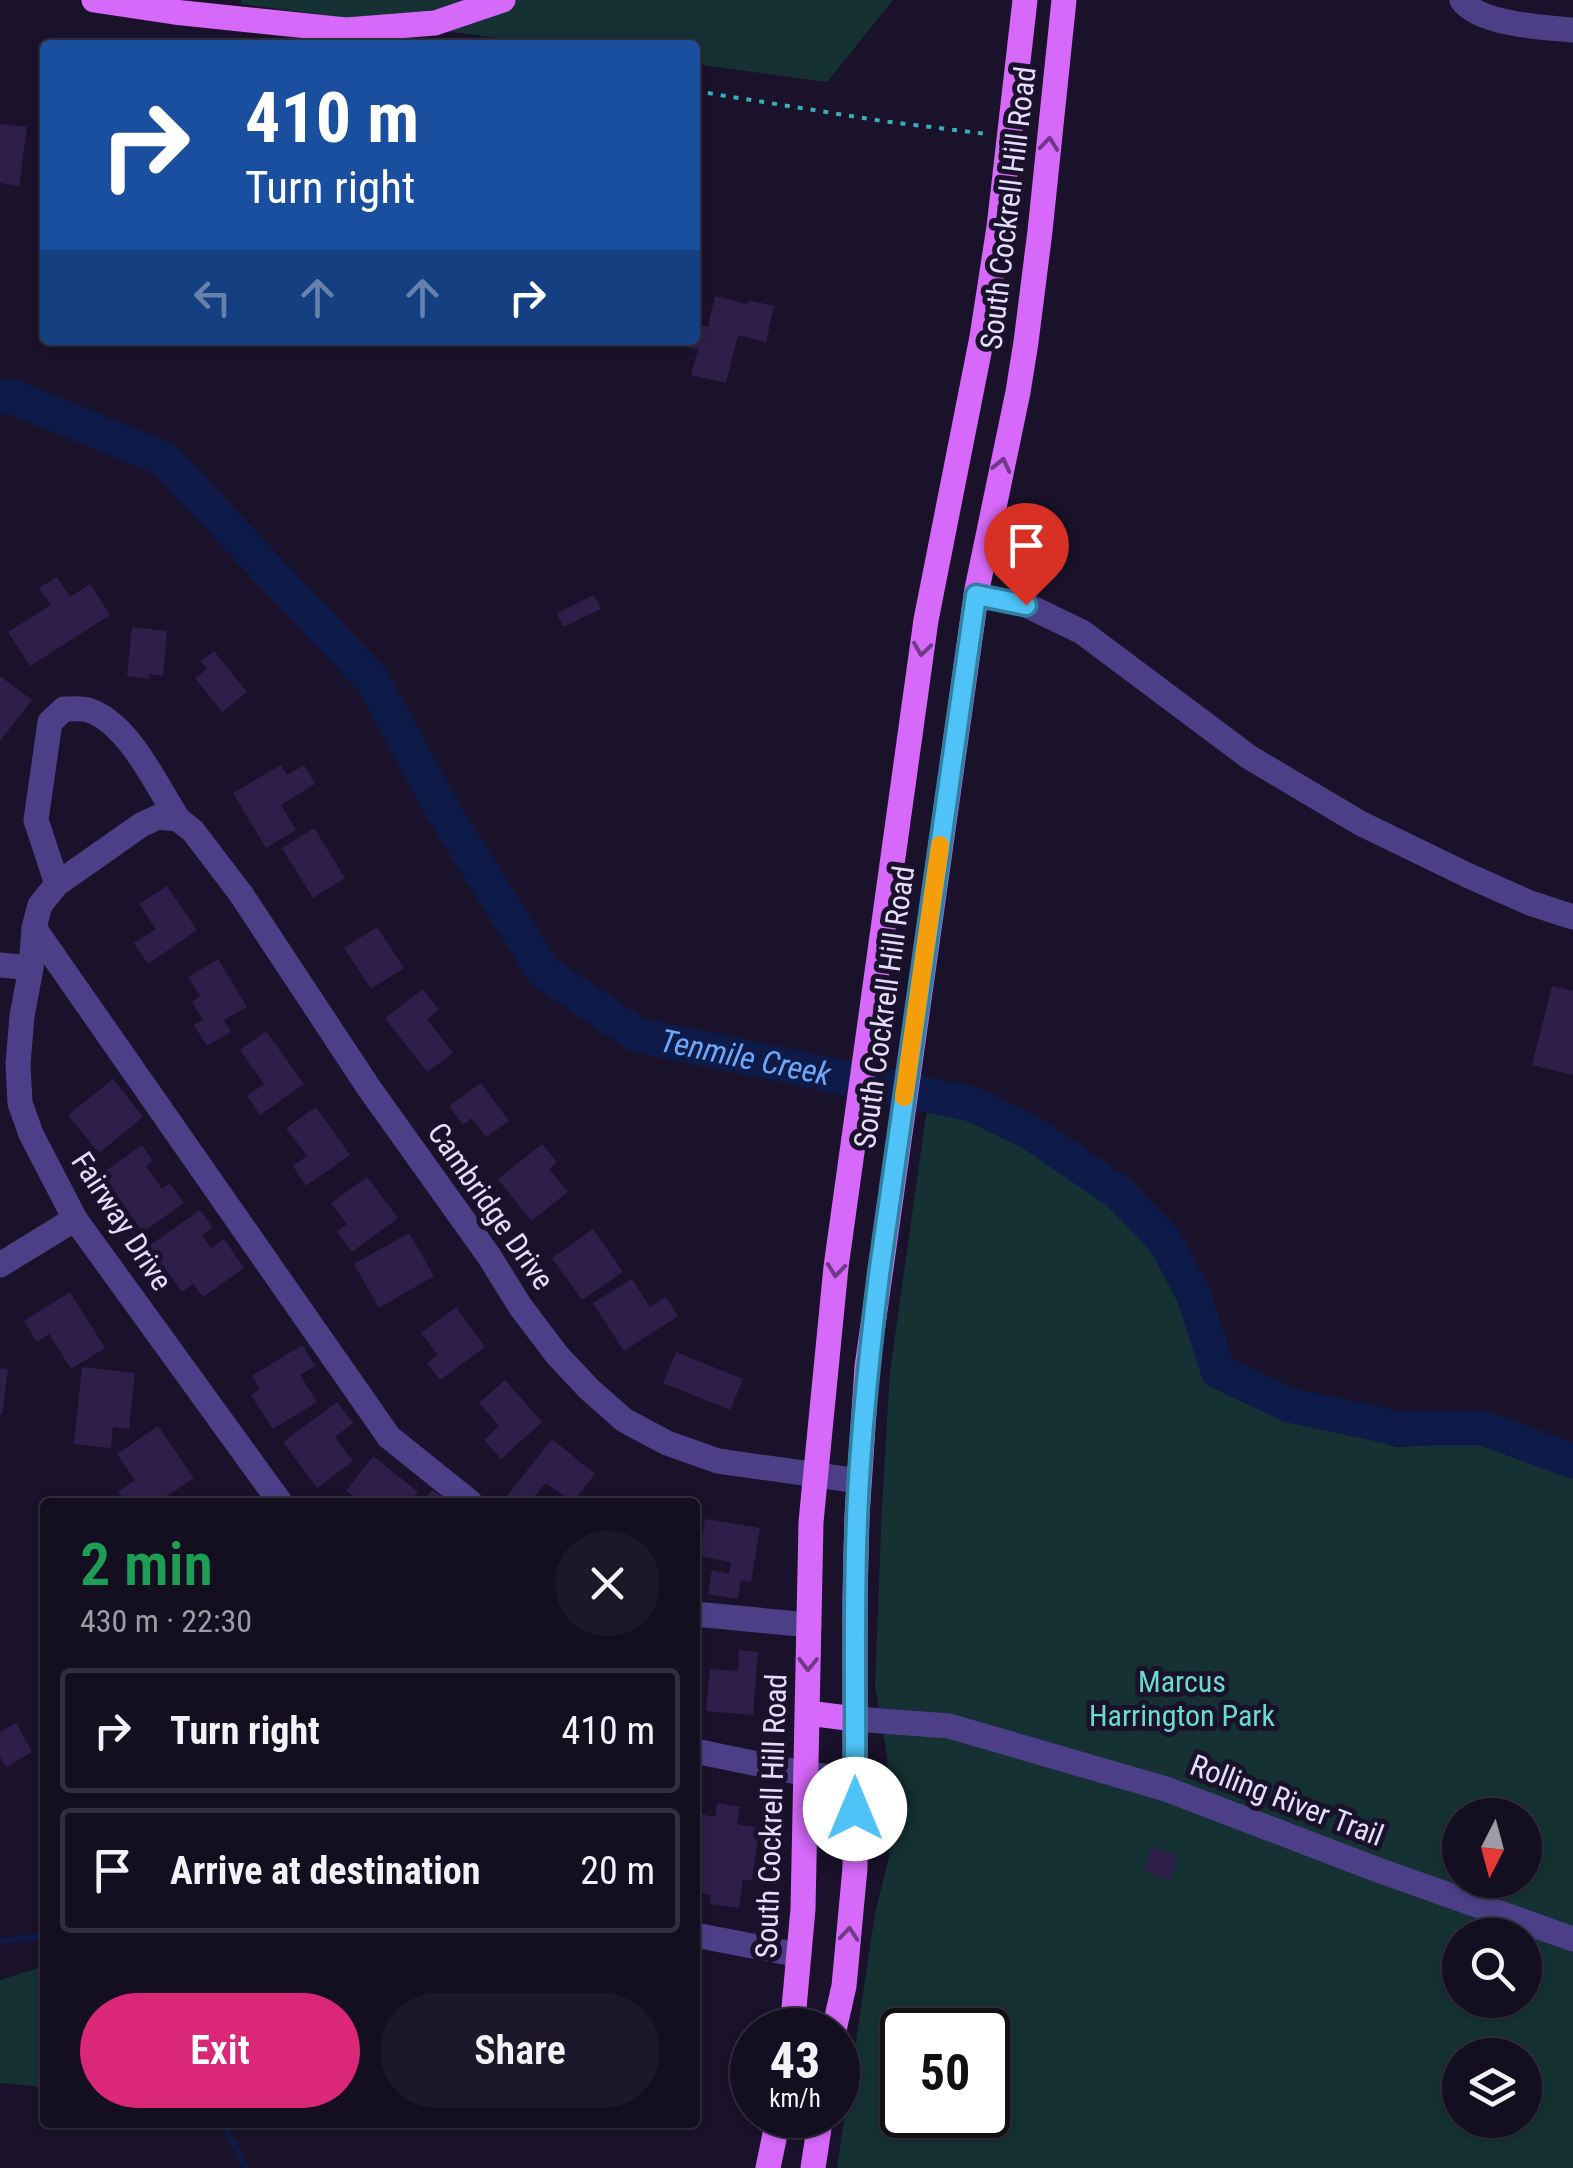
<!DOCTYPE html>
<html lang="en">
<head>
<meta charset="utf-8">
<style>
	:root { --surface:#130e20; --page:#1c1729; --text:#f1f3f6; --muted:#9d9ca5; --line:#322e3e; --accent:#db2777 }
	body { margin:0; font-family:"Roboto Condensed",sans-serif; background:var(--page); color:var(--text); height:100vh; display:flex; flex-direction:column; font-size:38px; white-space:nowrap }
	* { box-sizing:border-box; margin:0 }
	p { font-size:32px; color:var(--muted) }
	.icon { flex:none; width:55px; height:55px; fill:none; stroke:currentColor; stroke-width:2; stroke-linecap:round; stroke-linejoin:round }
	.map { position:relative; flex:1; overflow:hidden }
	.drawer { position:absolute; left:40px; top:1498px; width:660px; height:630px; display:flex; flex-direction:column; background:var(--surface); border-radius:10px; box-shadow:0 2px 8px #0004,0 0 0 2px var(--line) }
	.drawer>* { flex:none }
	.guide { position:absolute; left:40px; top:40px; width:660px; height:305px; border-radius:10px; box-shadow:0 2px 8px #0004,0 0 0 2px var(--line); background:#1a4fa0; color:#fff; overflow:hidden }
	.needle { width:65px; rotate:186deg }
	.fabs { position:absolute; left:1442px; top:1798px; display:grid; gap:20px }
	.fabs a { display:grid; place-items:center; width:100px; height:100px; border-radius:50%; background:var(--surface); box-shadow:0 2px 8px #0004,0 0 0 2px var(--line); font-size:50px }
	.speed { position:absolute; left:730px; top:2008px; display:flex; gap:20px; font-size:50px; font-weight:700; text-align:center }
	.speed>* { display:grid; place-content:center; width:130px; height:130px; border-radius:50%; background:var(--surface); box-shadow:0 2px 8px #0004,0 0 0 2px var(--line); line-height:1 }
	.speed small { font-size:25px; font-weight:400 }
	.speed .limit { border:5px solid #111; border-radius:15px; background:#fff; color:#111 }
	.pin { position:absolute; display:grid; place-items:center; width:85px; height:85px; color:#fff; margin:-102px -42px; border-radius:50% 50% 50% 0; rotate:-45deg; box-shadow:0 0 10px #0007 }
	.pin .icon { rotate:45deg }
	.me { position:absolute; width:110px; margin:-55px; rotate:0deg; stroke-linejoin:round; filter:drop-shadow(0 0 8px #0008) }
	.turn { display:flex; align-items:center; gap:35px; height:210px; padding:0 40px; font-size:45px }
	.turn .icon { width:130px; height:130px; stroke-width:2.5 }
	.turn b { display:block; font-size:70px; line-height:85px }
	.lanes { display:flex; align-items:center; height:95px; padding:0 40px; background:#0003; justify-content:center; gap:50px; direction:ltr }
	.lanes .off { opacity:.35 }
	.round { display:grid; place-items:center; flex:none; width:105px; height:105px; border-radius:52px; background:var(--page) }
	.head { display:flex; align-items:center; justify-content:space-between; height:170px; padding:0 40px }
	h1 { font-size:60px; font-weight:600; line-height:75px; color:#1e9e55 }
	.button { display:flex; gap:20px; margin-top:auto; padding:20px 40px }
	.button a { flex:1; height:115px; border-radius:60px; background:var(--accent); color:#fff; font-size:40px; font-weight:600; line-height:115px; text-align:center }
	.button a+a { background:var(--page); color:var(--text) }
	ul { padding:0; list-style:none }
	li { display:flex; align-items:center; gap:30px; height:125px; margin:0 20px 15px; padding:0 20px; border:5px solid var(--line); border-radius:10px }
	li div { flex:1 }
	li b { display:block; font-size:38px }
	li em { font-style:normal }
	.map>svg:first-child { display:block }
	.green { fill:#153134; fill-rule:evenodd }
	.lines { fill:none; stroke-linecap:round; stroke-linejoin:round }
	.stream { stroke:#0e1b48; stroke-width:6 }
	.river { stroke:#0e1b48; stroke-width:35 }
	.building { fill:#2e1f4a }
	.path { stroke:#36afb8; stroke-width:4; stroke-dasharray:5 8; stroke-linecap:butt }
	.minor { stroke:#4c3f87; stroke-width:25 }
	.major { stroke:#d669f9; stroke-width:25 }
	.oneway { stroke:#6e3987 }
	.route-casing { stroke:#337fa1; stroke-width:25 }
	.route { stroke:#4fc3f7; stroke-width:18 }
	.slow { stroke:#f59e0b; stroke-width:18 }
	.labels { text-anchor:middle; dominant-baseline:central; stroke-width:10; stroke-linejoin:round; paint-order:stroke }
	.street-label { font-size:30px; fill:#e5ddfe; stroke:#19122a }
	.park-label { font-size:30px; fill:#6adccf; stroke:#19122a }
	.water-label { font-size:32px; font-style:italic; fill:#6fa7f9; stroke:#19122a }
</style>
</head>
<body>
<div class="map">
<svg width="1573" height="2168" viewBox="0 0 1573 2168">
	<rect width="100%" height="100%" fill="#19122a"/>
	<!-- green -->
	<path class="green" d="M241 0H893L827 82 695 64V45H551L241 4Z
		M927 1108 974 1118 1110 1198 1157 1244 1181 1296 1209 1377 1284 1415 1397 1447 1482 1442 1573 1478V2168H837L875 1914 889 1857 887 1756 875 1687 882 1506 890 1372ZM1460 1815H1525V1880H1460ZM1460 1935H1525V2000H1460ZM902 2030H988V2115H902ZM1460 2055H1525V2120H1460Z
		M45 1966V2087L0 2083V1980Z"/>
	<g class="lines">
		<!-- stream -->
		<path class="stream" d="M0 1941 45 1936
			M223 2122 246 2168"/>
		<!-- river -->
		<path class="river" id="s1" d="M0 397H13L164 459 373 681 442 809 544 972 637 1035 972 1104 1030 1132 1118 1192 1166 1242 1194 1296 1218 1371 1289 1405 1396 1428H1483L1573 1461"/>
	</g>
	<!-- building -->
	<path class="building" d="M0 124 27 127 19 186 0 183Z
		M715 296 747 304 748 300 774 306 766 342 738 335 726 383 691 375 698 349 686 347 688 340H695V324L708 327Z
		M57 577 70 597 90 584 110 615 30 666 8 632 51 605 39 588Z
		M594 595 601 609 563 627 557 613Z
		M132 627 167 631 163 676 149 674V679L127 676Z
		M214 651 247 692 222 712 195 678 207 669 201 661Z
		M0 676 32 700 0 741Z
		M281 765 287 775 304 765 315 784 281 805 296 830 266 848 233 793Z
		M314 828 345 878 313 898 282 848Z
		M167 886 197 930 148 964 134 943 156 929 139 904Z
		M377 927 404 968 371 989 344 948Z
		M218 959 247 1007 224 1020 231 1032 207 1046 194 1025 203 1020 192 1002 200 996 188 977Z
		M1552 986 1573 991V1075L1532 1065Z
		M423 989 439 1010 427 1019 453 1053 427 1072 385 1018Z
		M266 1031 304 1084 260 1115 247 1096 264 1084 240 1050Z
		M113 1079 143 1117 99 1153 68 1115Z
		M481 1083 509 1121 486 1137 472 1118 463 1125 449 1106Z
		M316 1107 350 1155 306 1186 293 1166 307 1156 286 1128Z
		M542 1144 557 1162 549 1169 568 1192 531 1221 498 1179Z
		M142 1145 153 1161 146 1166 162 1189 170 1183 184 1203 143 1232 101 1174Z
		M367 1177 398 1218 352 1252 337 1232 347 1224 331 1203Z
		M200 1210 213 1228 202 1235 211 1248 224 1239 244 1268 203 1297 193 1284 182 1292 149 1246Z
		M593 1229 623 1272 582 1300 552 1258Z
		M409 1233 434 1276 379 1308 354 1264Z
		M632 1279 650 1307 666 1297 678 1316 624 1351 593 1303Z
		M70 1292 105 1348 71 1369 49 1334 37 1342 24 1321Z
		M456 1307 485 1347 440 1380 427 1363 438 1355 421 1333Z
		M302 1345 315 1366 300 1375 317 1402 273 1429 251 1395 260 1389 252 1376Z
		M676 1352 743 1379 730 1410 663 1383Z
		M82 1367 135 1373 129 1429 113 1427 111 1448 74 1444Z
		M0 1368 8 1369 2 1414H0Z
		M505 1380 542 1422 501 1459 484 1440 499 1426 479 1403Z
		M337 1402 353 1423 335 1437 353 1461 317 1488 283 1442Z
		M158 1426 194 1478 158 1502H126L118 1492 135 1480 117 1454Z
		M552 1439 595 1474 573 1502 546 1483 530 1502H513L506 1497Z
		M373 1456 418 1492 410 1502H352L356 1498 346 1491Z
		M432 1490 450 1502H422Z
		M705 1519 760 1528 751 1582 741 1580 738 1599 708 1594 712 1570 729 1574 731 1562 699 1556Z
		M739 1650 758 1652 753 1715 706 1711 710 1669 738 1671Z
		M16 1723 32 1752 6 1767 0 1757V1732Z
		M717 1803 740 1807 737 1824 759 1828 752 1881 743 1879 739 1908 710 1904 711 1895 695 1892V1813L715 1817Z
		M1152 1847 1178 1856 1170 1880 1144 1871Z"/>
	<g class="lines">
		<!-- path -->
		<path class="path" d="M695 91 882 121 987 134"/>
		<!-- minor -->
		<path class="minor" d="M1462 0C1478 24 1544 28 1573 30
			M976 595 1026 605 1082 632 1249 757 1360 823 1467 875 1530 903 1573 917
			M57 884 36 820 50 722 64 709C71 709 81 708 88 710 128 722 157 786 178 819
			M34 928 389 1437 470 1502
			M0 965 31 968
			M0 1265 75 1219
			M280 1502 75 1219 31 1134 20 1103 18 1064 22 1016 31 968 34 928 40 905 57 884 141 825 158 817 178 819 193 831 241 894 369 1088 489 1256 520 1306 557 1355 589 1389 624 1420 667 1443 718 1461 859 1481
			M695 1614 809 1625
			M855 1719 949 1726 1166 1789 1378 1870 1573 1939
			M695 1751 807 1774 855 1780
			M695 1935 799 1955"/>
		<!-- major -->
		<path class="major" d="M94 0 174 12 346 30 435 23 503 0
			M808 1713 855 1719
			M792 2030 803 1909 811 1522 836 1267 926 620 982 337 999 227 1025 0
			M834 2030 844 1986 855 1868V1600L857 1516 867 1367 977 589 1018 392 1026 342 1040 231 1064 0
			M768 2168 779 2115
			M813 2168 821 2115"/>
	</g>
	<!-- one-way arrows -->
	<defs><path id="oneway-chevron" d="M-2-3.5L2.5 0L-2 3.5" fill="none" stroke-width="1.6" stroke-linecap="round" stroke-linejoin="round" transform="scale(2.5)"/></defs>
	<g class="oneway">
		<use href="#oneway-chevron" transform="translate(1049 144) rotate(-84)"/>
		<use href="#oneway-chevron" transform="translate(1002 465) rotate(-77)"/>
		<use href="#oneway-chevron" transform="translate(922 649) rotate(98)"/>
		<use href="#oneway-chevron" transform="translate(836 1270) rotate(96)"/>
		<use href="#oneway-chevron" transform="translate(808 1664) rotate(91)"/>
		<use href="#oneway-chevron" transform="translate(849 1934) rotate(-85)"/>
	</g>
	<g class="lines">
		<!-- route casing -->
		<g class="route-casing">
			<path id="route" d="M855 1809C856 1712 853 1615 857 1519 860 1437 869 1356 879 1275L976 595 1026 605"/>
		</g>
		<!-- route -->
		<use href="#route" class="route"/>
		<!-- slow -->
		<path class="slow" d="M904 1097 940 845"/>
	</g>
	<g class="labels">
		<!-- street labels -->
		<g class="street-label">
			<text transform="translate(1008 208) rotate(-83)">South Cockrell Hill Road</text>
			<text transform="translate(884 1007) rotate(-82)">South Cockrell Hill Road</text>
			<text transform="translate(491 1206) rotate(55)">Cambridge Drive</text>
			<text transform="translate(122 1221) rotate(57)">Fairway Drive</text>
			<text transform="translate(1287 1800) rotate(21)">Rolling River Trail</text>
			<text transform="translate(771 1816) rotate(-88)">South Cockrell Hill Road</text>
		</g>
		<!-- park labels -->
		<g class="park-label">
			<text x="1182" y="1681">Marcus<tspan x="1182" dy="34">Harrington Park</tspan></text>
		</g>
		<!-- water labels -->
		<g class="water-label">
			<text stroke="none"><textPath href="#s1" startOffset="1042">Tenmile Creek</textPath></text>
		</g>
	</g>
</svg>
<div class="fabs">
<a><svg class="needle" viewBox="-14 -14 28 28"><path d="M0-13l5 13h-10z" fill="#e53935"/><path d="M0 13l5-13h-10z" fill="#9d9ca5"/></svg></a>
<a><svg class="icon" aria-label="search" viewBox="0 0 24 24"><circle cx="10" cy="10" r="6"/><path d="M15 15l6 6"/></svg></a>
<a><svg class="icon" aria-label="layers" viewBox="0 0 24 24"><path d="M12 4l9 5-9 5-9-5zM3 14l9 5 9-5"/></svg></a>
</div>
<div class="speed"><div>43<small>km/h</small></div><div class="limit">50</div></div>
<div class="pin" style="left:1026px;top:605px;background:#d93025"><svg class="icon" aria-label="arrive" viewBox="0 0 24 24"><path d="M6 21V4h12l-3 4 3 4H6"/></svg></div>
<svg class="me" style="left:855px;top:1809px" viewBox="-20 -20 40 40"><circle r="19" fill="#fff"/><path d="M0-13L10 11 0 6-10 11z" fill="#4fc3f7"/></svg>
<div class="guide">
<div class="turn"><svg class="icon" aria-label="right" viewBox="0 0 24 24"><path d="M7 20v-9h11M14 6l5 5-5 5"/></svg><div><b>410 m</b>Turn right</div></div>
<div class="lanes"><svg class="icon off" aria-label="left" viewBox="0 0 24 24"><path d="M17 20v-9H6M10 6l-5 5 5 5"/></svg><svg class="icon off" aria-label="ahead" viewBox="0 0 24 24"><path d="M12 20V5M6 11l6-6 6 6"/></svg><svg class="icon off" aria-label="ahead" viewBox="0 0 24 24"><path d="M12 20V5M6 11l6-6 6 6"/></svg><svg class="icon" aria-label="right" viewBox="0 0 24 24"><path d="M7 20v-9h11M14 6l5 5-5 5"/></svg></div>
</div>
<section class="drawer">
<div class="head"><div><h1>2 min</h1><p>430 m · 22:30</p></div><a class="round"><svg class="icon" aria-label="close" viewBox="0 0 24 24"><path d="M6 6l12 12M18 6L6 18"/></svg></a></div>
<ul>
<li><svg class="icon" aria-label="right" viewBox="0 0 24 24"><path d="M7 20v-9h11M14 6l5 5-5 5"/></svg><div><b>Turn right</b></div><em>410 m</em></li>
<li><svg class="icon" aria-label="arrive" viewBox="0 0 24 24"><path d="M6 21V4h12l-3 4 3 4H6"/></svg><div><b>Arrive at destination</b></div><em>20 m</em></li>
</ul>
<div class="button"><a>Exit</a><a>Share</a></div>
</section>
</div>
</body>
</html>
